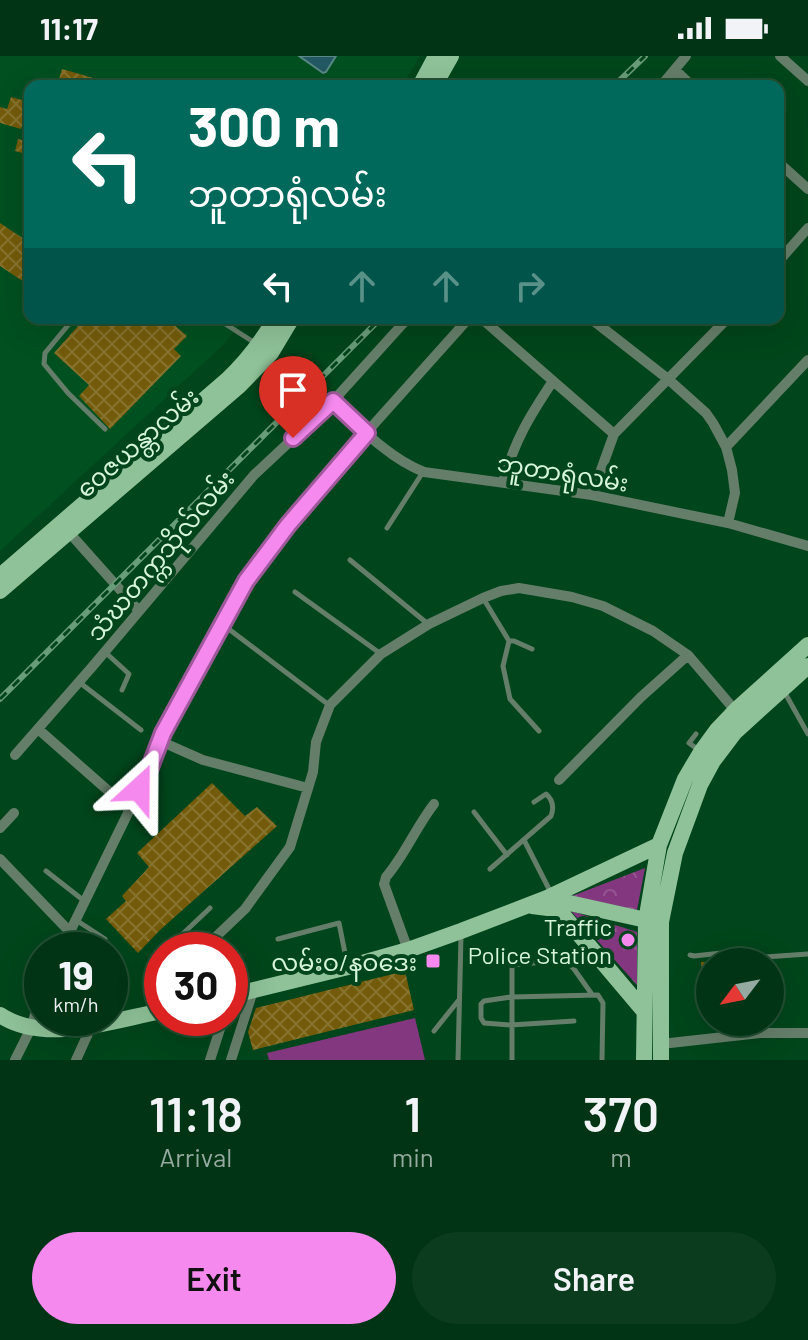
<!DOCTYPE html>
<html lang="en">
<head>
<meta charset="utf-8">
<style>
	:root { --surface:#003414; --page:#0a3c1d; --text:#f1f3f6; --muted:#95aaa0; --line:#224f34; --accent:#f589ee }
	body { margin:0; font-family:Barlow,"Noto Sans Myanmar",sans-serif; background:var(--page); color:var(--text); height:100vh; display:flex; flex-direction:column; font-size:30px; white-space:nowrap }
	* { box-sizing:border-box; margin:0 }
	p { font-size:26px; color:var(--muted) }
	.icon { flex:none; width:44px; height:44px; fill:none; stroke:currentColor; stroke-width:2; stroke-linecap:round; stroke-linejoin:round }
	.map { position:relative; height:1004px; overflow:hidden }
	.side { display:flex; flex-direction:column; background:var(--surface); flex:1 }
	.side>* { flex:none }
	.top-card { position:absolute; left:24px; top:24px; width:760px; height:244px; border-radius:16px; box-shadow:0 8px 32px #0002,0 0 0 2px var(--line); background:#00695c; color:#fff; overflow:hidden }
	.needle { width:52px; rotate:238deg }
	.controls { position:absolute; left:696px; top:892px; display:grid; gap:16px }
	.controls a { display:grid; place-items:center; width:88px; height:88px; border-radius:50%; background:var(--surface); box-shadow:0 8px 32px #0002,0 0 0 2px var(--line); font-size:40px }
	.speed { position:absolute; left:24px; top:876px; display:flex; gap:16px; font-size:40px; font-weight:700; text-align:center }
	.speed>* { display:grid; place-content:center; width:104px; height:104px; border-radius:50%; background:var(--surface); box-shadow:0 8px 32px #0002,0 0 0 2px var(--line); line-height:1 }
	.speed small { font-size:20px; font-weight:400 }
	.speed .limit { border:12px solid #d22; background:#fff; color:#111 }
	.pin { position:absolute; display:grid; place-items:center; width:68px; height:68px; color:#fff; margin:-82px -34px; border-radius:50% 50% 50% 0; rotate:-45deg; box-shadow:0 0 8px #0007 }
	.pin .icon { rotate:45deg }
	.me { position:absolute; width:88px; margin:-44px; rotate:24deg; stroke-linejoin:round; filter:drop-shadow(0 0 6px #0008) }
	.turn { display:flex; align-items:center; gap:28px; height:168px; padding:0 32px; font-size:36px }
	.turn .icon { width:104px; height:104px; stroke-width:2.5 }
	.turn b { display:block; font-size:56px; line-height:68px }
	.lanes { display:flex; align-items:center; height:76px; padding:0 32px; background:#0003; justify-content:center; gap:40px; direction:ltr }
	.lanes .off { opacity:.35 }
	.eta { display:flex; justify-content:space-evenly; align-items:center; height:136px; text-align:center }
	.eta b { font-size:48px; font-weight:600; line-height:56px }
	.cta { display:flex; gap:16px; margin-top:auto; padding:16px 32px }
	.cta a { flex:1; height:92px; border-radius:48px; background:var(--accent); color:#111; font-size:32px; font-weight:600; line-height:92px; text-align:center }
	.cta a+a { background:var(--page); color:var(--text) }
	.status { display:flex; justify-content:space-between; align-items:center; height:56px; padding:0 40px; background:var(--surface); direction:ltr }
	.status svg { height:22px; fill:currentColor }
	.map>svg:first-child { display:block }
	.built { fill:#005020 }
	.grass { fill:#83377f }
	.forest { fill:url(#forest-crowns) }
	.water { fill:#235962; stroke:#598886; stroke-width:2 }
	.building { fill:url(#building-cross-hatch) }
	.lines { fill:none; stroke-linecap:round; stroke-linejoin:round }
	.service { stroke:#657e69; stroke-width:5 }
	.minor { stroke:#657e69; stroke-width:10 }
	.primary { stroke:#8fc298; stroke-width:16 }
	.rail-casing { stroke:#699c79; stroke-width:6 }
	.rail { stroke:#00451b; stroke-width:3; stroke-dasharray:9; stroke-linecap:butt }
	.route-casing { stroke:#9f599b; stroke-width:20 }
	.route { stroke:#f589ee; stroke-width:14 }
	.poi-dot { fill:#f589ee; stroke:#00451b; stroke-width:3 }
	.labels { text-anchor:middle; dominant-baseline:central; stroke-width:8; stroke-linejoin:round; paint-order:stroke }
	.street-label { font-size:24px; fill:#d6f5db; stroke:#00451b }
	.poi-label { font-size:24px; fill:#d6f5db; stroke:#00451b; text-anchor:end }
</style>
</head>
<body>
<div class="status"><b>11:17</b><svg viewBox="0 0 49 12"><path d="M0 12V9h3v3zM5 12V6h3v6zM10 12V3h3v9zM15 12V0h3v12zM26 1h20v11H26zM47 4h2v5h-2z"/></svg></div>
<div class="map">
<svg width="808" height="1004" viewBox="0 0 808 1004">
	<defs>
		<pattern id="forest-crowns" width="20" height="18" patternUnits="userSpaceOnUse" patternTransform="scale(2)"><rect width="20" height="18" fill="#83377f"/><path d="M2 6a3 3 0 1 1 6 0M12 15a3 3 0 1 1 6 0" fill="none" stroke="#945591"/></pattern>
		<pattern id="building-cross-hatch" width="8" height="8" patternUnits="userSpaceOnUse" patternTransform="scale(2)"><rect width="8" height="8" fill="#745b0b"/><path d="M0 0l8 8M0 8l8-8" fill="none" stroke="#87732e"/></pattern>
	</defs>
	<rect width="100%" height="100%" fill="#00451b"/>
	<!-- built -->
	<path class="built" d="M0 0H420L402 30H30V262H246L221 291 0 495Z"/>
	<!-- grass -->
	<path class="grass" d="M415 962 425 1004H269L267 997Z"/>
	<!-- forest -->
	<path class="forest" d="M645 812 637 854 572 840Z
		M571 855 637 876V929Z"/>
	<!-- water -->
	<path class="water" d="M299 0H336L326 16 323 17Z"/>
	<!-- building -->
	<path class="building" d="M62 13 114 28V30H57Z
		M11 41 29 46 21 73 0 67V51L7 53Z
		M18 83 30 86V99L15 95Z
		M0 167 30 187V230L0 210Z
		M85 262H166L187 280 174 293 181 300 110 373 79 340 89 329 54 297Z
		M212 727 245 760 257 751 277 770 160 874 138 897 106 863 126 845 122 840 149 811 137 797Z
		M701 906H710V941H705Z
		M405 915 414 954 253 994 248 976 256 952Z"/>
	<g class="lines">
		<!-- service -->
		<path class="service" d="M30 115C22 124 24 130 30 139
			M74 262 45 297 44 308 68 337 105 373
			M216 262 255 287
			M387 472 423 416
			M350 504 428 568
			M295 536 381 598
			M483 542 509 585 503 610 510 643 539 675
			M222 568 329 649
			M509 585H514L532 593
			M105 596 129 618 122 634
			M79 626 141 674
			M785 637 808 678
			M696 678 689 687 700 695
			M474 756 507 799
			M524 784 550 835
			M490 813 551 760C554 752 553 744 546 738L534 746
			M46 815 83 844
			M76 864 105 883
			M278 883 339 867 347 907
			M169 894 171 889 210 852
			M690 899 694 900 740 895 765 901 808 898
			M574 965 511 969 484 967 481 962V948L484 945 511 941 598 939 603 947 602 1004
			M434 975 458 945
			M458 1004 461 880
			M512 1004V909L565 904 574 913 591 937"/>
		<!-- minor -->
		<path class="minor" d="M780 0 808 25
			M675 14 692 30
			M661 30 686 0
			M778 106 808 133
			M778 206 808 172
			M481 262 614 378
			M590 262 668 323 706 357 713 367 726 391 732 414 735 437 728 467
			M333 345C360 371 388 402 424 416L592 439 728 467 808 490
			M726 391 808 304
			M503 426C515 384 529 361 553 325
			M592 439 614 378 728 262
			M66 473 139 555
			M38 673 129 753
			M160 685 203 704 308 732
			M15 699 92 611 254 419 333 345 408 262
			M559 724 641 641 688 599
			M0 772 14 757
			M0 803 69 875
			M61 894 149 714 163 677 246 525 288 469 358 386 469 262
			M202 894 245 853 290 791 313 716 316 686 330 649 381 598 429 568 483 542 501 535 519 532 572 541 603 550 653 575 688 599 739 659
			M408 894 384 828 386 821C405 799 416 771 434 748
			M661 988 760 977H808
			M15 1004 31 972 42 935
			M76 1004 92 969
			M210 1004 221 970 219 962
			M231 1004 253 935"/>
		<!-- primary -->
		<path class="primary" d="M420 30 436 0
			M434 30 451 0
			M0 520 228 323C248 304 262 285 276 262
			M0 535 239 330 271 297 292 262
			M547 842 655 866
			M532 850 548 852 562 858 644 955
			M230 940 348 911 408 894 461 875 547 842 659 789
			M0 959C45 989 113 964 162 955
			M644 1004 646 865 659 789 685 723 701 696 717 674 736 654 808 589
			M661 1004V866L675 797 700 729 713 705 735 676 808 610"/>
		<!-- rail casing -->
		<g class="rail-casing">
			<path id="rail" d="M614 30 645 0
				M0 643 381 262"/>
		</g>
		<!-- rail -->
		<use href="#rail" class="rail"/>
	</g>
	<g class="lines">
		<!-- route casing -->
		<g class="route-casing">
			<path id="route" d="M139 733 149 714 163 677 246 525 288 469 367 377 333 345 293 382"/>
		</g>
		<!-- route -->
		<use href="#route" class="route"/>
	</g>
	<!-- markers -->
	<g class="poi-dot">
		<circle cx="628" cy="884" r="8"/>
		<rect x="425" y="897" width="16" height="16" rx="4"/>
	</g>
	<g class="labels">
		<!-- street labels -->
		<g class="street-label">
			<text transform="translate(137 386) rotate(-41)">ဝေဇယန္တာလမ်း</text>
			<text transform="translate(563 416) rotate(9)">ဘူတာရုံလမ်း</text>
			<text transform="translate(160 499) rotate(-50)">သံဃတက္ကသိုလ်လမ်း</text>
		</g>
		<!-- poi labels -->
		<g class="poi-label">
			<text x="612" y="870">Traffic<tspan x="612" dy="28">Police Station</tspan></text>
			<text x="417" y="905">လမ်းဝ/နဝဒေး</text>
		</g>
	</g>
</svg>
<div class="controls">
<a><svg class="needle" viewBox="-14 -14 28 28"><path d="M0-13l5 13h-10z" fill="#e53935"/><path d="M0 13l5-13h-10z" fill="#95aaa0"/></svg></a>
</div>
<div class="speed"><div>19<small>km/h</small></div><div class="limit">30</div></div>
<div class="pin" style="left:293px;top:382px;background:#d93025"><svg class="icon" aria-label="arrive" viewBox="0 0 24 24"><path d="M6 21V4h12l-3 4 3 4H6"/></svg></div>
<svg class="me" style="left:139px;top:733px" viewBox="-20 -20 40 40"><path d="M0-17L14 15 0 8-14 15z" fill="#f589ee" stroke="#fff" stroke-width="4"/></svg>
<div class="top-card">
<div class="turn"><svg class="icon" aria-label="left" viewBox="0 0 24 24"><path d="M17 20v-9H6M10 6l-5 5 5 5"/></svg><div><b>300 m</b>ဘူတာရုံလမ်း</div></div>
<div class="lanes"><svg class="icon" aria-label="left" viewBox="0 0 24 24"><path d="M17 20v-9H6M10 6l-5 5 5 5"/></svg><svg class="icon off" aria-label="ahead" viewBox="0 0 24 24"><path d="M12 20V5M6 11l6-6 6 6"/></svg><svg class="icon off" aria-label="ahead" viewBox="0 0 24 24"><path d="M12 20V5M6 11l6-6 6 6"/></svg><svg class="icon off" aria-label="right" viewBox="0 0 24 24"><path d="M7 20v-9h11M14 6l5 5-5 5"/></svg></div>
</div>
</div>
<section class="side">
<div class="eta">
<div><b>11:18</b><p>Arrival</p></div>
<div><b>1</b><p>min</p></div>
<div><b>370</b><p>m</p></div>
</div>
<div class="cta"><a>Exit</a><a>Share</a></div>
</section>
</body>
</html>
